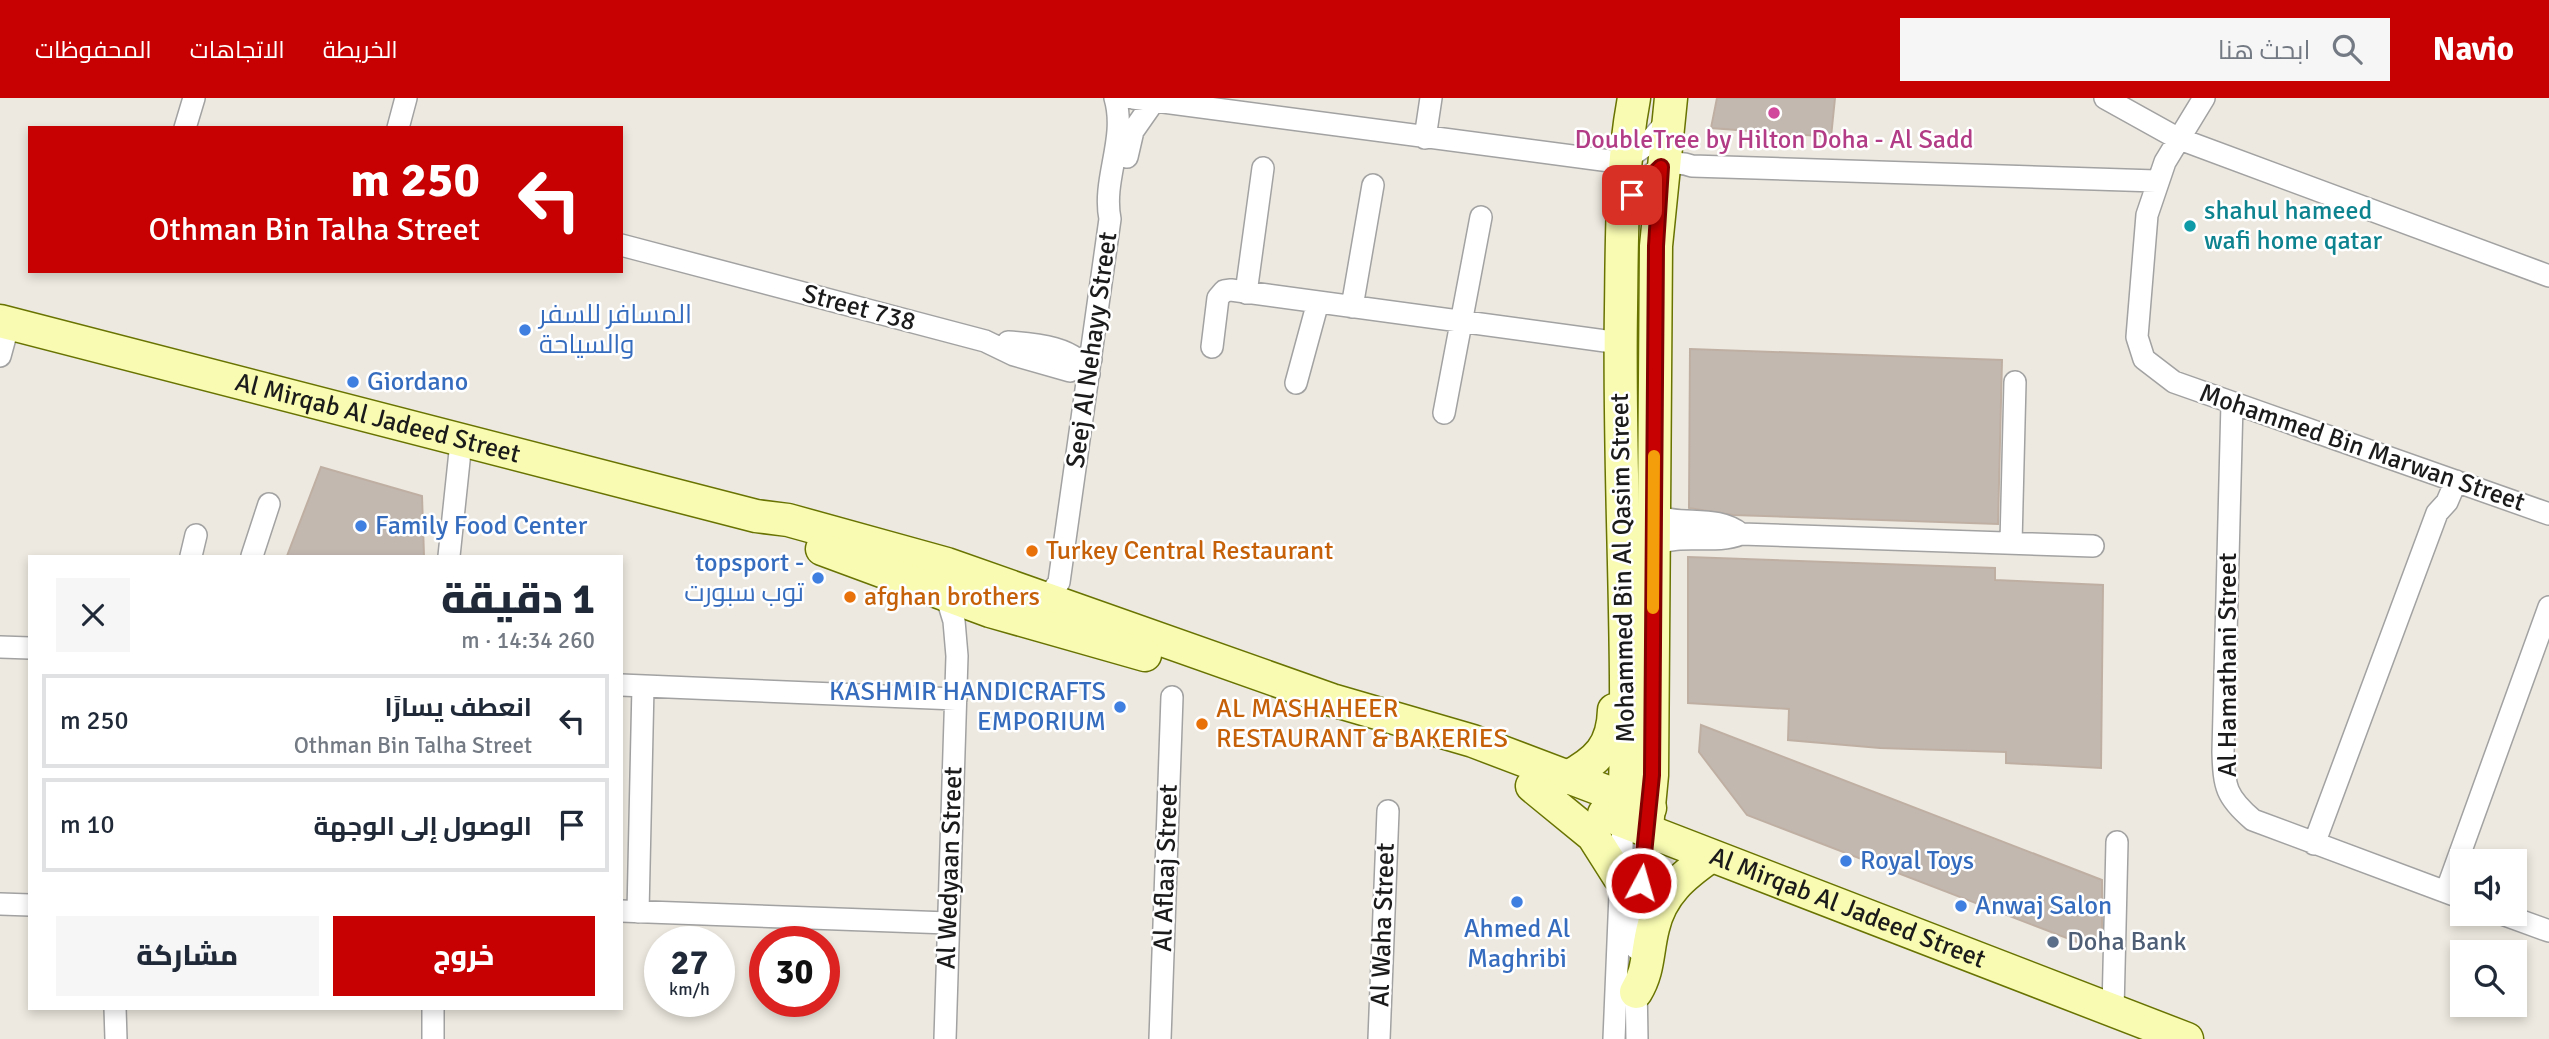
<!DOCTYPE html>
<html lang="ar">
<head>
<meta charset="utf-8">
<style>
	:root { --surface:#fff; --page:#f6f6f7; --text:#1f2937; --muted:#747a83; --line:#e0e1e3; --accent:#c70001 }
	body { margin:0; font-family:Signika,Cairo,sans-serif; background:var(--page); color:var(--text); direction:rtl; height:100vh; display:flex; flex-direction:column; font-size:26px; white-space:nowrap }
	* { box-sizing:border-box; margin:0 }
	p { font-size:23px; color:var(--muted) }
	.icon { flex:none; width:38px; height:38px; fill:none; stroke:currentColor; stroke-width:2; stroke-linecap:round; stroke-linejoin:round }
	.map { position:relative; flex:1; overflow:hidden; direction:ltr }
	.panel { position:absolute; left:28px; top:457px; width:595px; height:455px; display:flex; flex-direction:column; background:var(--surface); border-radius:0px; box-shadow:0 4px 10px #0003; direction:rtl }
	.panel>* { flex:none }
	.guide { position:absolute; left:28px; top:28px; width:595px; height:147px; border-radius:0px; box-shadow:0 4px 10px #0003; direction:rtl; background:#c70001; color:#fff; overflow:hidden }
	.buttons { position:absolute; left:2450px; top:751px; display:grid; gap:14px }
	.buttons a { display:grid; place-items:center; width:77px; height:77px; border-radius:0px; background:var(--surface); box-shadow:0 4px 10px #0003; font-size:35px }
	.speed { position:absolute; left:644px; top:828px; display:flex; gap:14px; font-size:35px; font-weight:700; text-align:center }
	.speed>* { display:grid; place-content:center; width:91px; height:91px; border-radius:50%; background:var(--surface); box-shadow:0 4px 10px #0003; line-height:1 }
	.speed small { font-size:18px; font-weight:400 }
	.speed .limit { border:10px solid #d22; background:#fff; color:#111 }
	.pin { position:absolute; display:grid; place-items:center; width:60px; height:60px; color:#fff; margin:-30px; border-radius:14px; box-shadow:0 4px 10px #0006 }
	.me { position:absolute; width:77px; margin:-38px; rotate:6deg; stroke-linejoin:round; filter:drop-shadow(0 0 5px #0008) }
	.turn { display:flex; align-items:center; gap:24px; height:147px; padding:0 28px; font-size:32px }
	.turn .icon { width:91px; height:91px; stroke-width:2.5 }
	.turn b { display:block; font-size:49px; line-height:60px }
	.round { display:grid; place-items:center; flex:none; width:74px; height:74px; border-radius:0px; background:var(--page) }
	.headline { display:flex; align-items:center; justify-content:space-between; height:119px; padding:0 28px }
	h1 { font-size:42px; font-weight:800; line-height:52px }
	.primary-button { display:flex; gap:14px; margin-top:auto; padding:14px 28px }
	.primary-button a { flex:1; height:80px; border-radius:0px; background:var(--accent); color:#fff; font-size:28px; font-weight:800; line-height:80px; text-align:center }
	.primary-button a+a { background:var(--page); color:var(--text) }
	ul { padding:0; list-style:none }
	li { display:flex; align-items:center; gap:21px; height:94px; margin:0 14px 10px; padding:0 14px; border:4px solid var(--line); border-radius:0px }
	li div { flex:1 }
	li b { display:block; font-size:26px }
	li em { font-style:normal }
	header { display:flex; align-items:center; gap:42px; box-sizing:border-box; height:98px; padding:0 35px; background:var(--accent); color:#fff }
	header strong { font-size:33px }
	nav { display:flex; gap:38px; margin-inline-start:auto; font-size:24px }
	.search { width:490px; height:63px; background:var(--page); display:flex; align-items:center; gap:18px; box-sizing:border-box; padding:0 24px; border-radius:0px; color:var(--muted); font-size:26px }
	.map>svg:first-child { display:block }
	.building { fill:#c2b8b0; stroke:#bfafa3; stroke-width:2 }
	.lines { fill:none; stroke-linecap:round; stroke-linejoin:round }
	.street-casing { stroke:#a2a2a2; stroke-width:24 }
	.secondary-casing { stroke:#687302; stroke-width:35 }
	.street { stroke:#fff; stroke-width:21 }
	.secondary { stroke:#f8fbb1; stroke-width:32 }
	.route-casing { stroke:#810001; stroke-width:18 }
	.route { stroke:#c70001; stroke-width:12 }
	.slow { stroke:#f59e0b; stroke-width:12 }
	.hotel-dot { fill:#d1479c; stroke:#fff; stroke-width:2.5 }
	.culture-dot { fill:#0f9aa8; stroke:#fff; stroke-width:2.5 }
	.shop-dot { fill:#3f7fe0; stroke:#fff; stroke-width:2.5 }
	.food-dot { fill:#e8710a; stroke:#fff; stroke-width:2.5 }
	.service-dot { fill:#5c6f8a; stroke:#fff; stroke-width:2.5 }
	.labels { text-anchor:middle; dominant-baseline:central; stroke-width:5; stroke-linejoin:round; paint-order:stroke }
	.hotel-label { font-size:26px; fill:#b23c85; stroke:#fff }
	.culture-label { font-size:26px; fill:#0d838f; stroke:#fff; text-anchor:start }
	.street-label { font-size:26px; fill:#1b1b1b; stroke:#fff }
	.shop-label { font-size:26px; fill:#366cbe; stroke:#fff; text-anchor:start }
	.food-label { font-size:26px; fill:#c56008; stroke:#fff; text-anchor:start }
	.service-label { font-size:26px; fill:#4e5e75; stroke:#fff; text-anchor:start }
</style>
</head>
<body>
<header>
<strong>Navio</strong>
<div class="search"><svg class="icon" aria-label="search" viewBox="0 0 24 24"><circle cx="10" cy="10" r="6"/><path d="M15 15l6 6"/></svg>ابحث هنا</div>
<nav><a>الخريطة</a><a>الاتجاهات</a><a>المحفوظات</a></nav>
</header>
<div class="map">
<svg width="2549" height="941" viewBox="0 0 2549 941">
	<rect width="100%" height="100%" fill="#ede9e0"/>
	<!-- building -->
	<path class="building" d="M1717 0H1835L1831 39 1711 30Z
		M1690 251 2002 262 1998 426 1733 417 1689 410Z
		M321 369 422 398 424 458H287Z
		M1688 459 1995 470V482L2103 487 2101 670 2006 665V654L1880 650 1788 642 1789 611 1688 605Z
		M1701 627 2102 782V838L2077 844 1747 717 1699 654Z"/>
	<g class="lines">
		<!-- street casing -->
		<g class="street-casing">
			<path id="street" d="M1133 0 1610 63C1635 62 1652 42 1666 24
				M2105 0 2177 40 2549 178
				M2204 0 2165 64 2147 117 2137 239 2144 261 2174 284 2549 416
				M185 30 194 0
				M398 30 406 0
				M1425 40 1431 0
				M1127 59 1133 33 1154 3
				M1624 107C1640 86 1662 56 1692 68L2156 83
				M621 147 985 243 1014 257 1070 273 1091 261
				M1246 195 1263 70
				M1352 209 1373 87
				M1008 244C1036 246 1077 249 1089 276
				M1212 249 1218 200 1224 193 1231 192 1620 245
				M0 258 9 225
				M1296 285 1318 204
				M2232 305 2223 654C2224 689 2226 699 2253 722L2462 800
				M1444 315 1481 119
				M1653 417C1682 429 1716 416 1741 436
				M2011 445 2015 284
				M1654 447C1682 434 1713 447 1741 436L2093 448
				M191 458 196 437
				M252 458 269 406
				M449 458 461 344
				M1048 500 1059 484 1110 121C1102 81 1127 41 1115 0
				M0 549 30 550
				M621 587 956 601
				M2314 746 2437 415 2447 404 2456 383
				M2446 794 2549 509
				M0 806 30 807
				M621 813 948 825
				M638 814 643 588
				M2502 816 2549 833
				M1637 851 1647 733
				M1636 884 1637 941
				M115 910 116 941
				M433 910V941
				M2113 912 2117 744
				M945 941 957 558 954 523 946 497
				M1160 941 1172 599
				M1379 941 1388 713
				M1614 941 1623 724"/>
		</g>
		<!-- secondary casing -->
		<g class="secondary-casing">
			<g id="secondary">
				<path id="s1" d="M0 223 756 418 788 422 947 466 1332 602 1473 643 1650 710"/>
				<path d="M822 451 990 513 1145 557"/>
				<path d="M1566 680C1598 663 1613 648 1614 612"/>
				<path d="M1532 688 1593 738 1619 779"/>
				<path id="s2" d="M1604 716 2187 941"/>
				<path d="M1624 719C1631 549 1618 380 1621 211 1622 141 1621 69 1634 0"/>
				<path d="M1647 729 1652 677 1656 148 1671 0"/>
				<path d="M1636 894C1649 873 1647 853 1653 830 1661 795 1684 777 1711 758"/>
			</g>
		</g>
		<!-- street -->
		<use href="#street" class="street"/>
		<!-- secondary -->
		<use href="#secondary" class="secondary"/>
	</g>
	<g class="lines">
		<!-- route casing -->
		<g class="route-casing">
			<path id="route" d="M1632 97 1661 69 1656 148 1652 677 1641 785"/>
		</g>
		<!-- route -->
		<use href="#route" class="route"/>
		<!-- slow -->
		<path class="slow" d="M1653 510 1654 358"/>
	</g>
	<!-- markers -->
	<circle class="hotel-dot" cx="1774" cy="15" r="7"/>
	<circle class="culture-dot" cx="2190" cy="128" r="7"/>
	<g class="shop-dot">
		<circle cx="525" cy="232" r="7"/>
		<circle cx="353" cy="284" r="7"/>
		<circle cx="361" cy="428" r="7"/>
		<circle cx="818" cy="480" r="7"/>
		<circle cx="1120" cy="609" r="7"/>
		<circle cx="1846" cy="763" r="7"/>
		<circle cx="1517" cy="804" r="7"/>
		<circle cx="1961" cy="808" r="7"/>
	</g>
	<g class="food-dot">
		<circle cx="1032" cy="453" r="7"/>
		<circle cx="850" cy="499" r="7"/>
		<circle cx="1202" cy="626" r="7"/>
	</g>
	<circle class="service-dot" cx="2053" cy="844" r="7"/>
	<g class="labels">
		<!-- hotel labels -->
		<g class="hotel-label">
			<text x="1774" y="42">DoubleTree by Hilton Doha - Al Sadd</text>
		</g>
		<!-- culture labels -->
		<g class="culture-label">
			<text x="2204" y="113">shahul hameed<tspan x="2204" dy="30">wafi home qatar</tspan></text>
		</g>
		<!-- street labels -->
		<g class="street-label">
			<text transform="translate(859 210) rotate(15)">Street 738</text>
			<text transform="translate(1092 252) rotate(-82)">Seej Al Nehayy Street</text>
			<text stroke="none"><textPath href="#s1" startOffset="390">Al Mirqab Al Jadeed Street</textPath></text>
			<text transform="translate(2362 350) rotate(19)">Mohammed Bin Marwan Street</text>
			<text transform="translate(1623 470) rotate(-91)">Mohammed Bin Al Qasim Street</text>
			<text transform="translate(2228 567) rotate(-90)">Al Hamathani Street</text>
			<text transform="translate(950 770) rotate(-88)">Al Wedyaan Street</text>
			<text transform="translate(1166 770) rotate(-88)">Al Aflaaj Street</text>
			<text stroke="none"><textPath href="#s2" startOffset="261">Al Mirqab Al Jadeed Street</textPath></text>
			<text transform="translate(1383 827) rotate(-88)">Al Waha Street</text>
		</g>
		<!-- shop labels -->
		<g class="shop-label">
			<text x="539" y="217">المسافر للسفر<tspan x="539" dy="30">والسياحة</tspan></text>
			<text x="367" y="284">Giordano</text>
			<text x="375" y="428">Family Food Center</text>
			<text x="804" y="465" text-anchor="end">topsport -<tspan x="804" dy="30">توب سبورت</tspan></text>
			<text x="1106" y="594" text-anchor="end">KASHMIR HANDICRAFTS<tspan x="1106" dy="30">EMPORIUM</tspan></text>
			<text x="1860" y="763">Royal Toys</text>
			<text x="1975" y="808">Anwaj Salon</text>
			<text x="1517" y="831" text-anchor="middle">Ahmed Al<tspan x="1517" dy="30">Maghribi</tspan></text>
		</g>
		<!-- food labels -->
		<g class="food-label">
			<text x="1046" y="453">Turkey Central Restaurant</text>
			<text x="864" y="499">afghan brothers</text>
			<text x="1216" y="611">AL MASHAHEER<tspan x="1216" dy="30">RESTAURANT &amp; BAKERIES</tspan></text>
		</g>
		<!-- service labels -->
		<g class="service-label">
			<text x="2067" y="844">Doha Bank</text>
		</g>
	</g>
</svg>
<div class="buttons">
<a><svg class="icon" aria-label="sound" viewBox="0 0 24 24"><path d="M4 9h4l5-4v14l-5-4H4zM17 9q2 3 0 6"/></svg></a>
<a><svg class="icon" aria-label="search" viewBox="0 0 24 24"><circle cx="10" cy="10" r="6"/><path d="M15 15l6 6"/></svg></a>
</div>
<div class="speed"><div>27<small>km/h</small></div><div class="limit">30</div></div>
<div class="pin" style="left:1632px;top:97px;background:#d93025"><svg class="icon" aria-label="arrive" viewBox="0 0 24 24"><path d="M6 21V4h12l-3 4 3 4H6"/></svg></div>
<svg class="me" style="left:1641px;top:785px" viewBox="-20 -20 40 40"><circle r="17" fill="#c70001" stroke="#fff" stroke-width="3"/><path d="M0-11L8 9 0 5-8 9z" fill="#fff"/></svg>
<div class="guide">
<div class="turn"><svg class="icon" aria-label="left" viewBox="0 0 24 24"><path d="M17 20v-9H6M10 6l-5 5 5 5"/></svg><div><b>250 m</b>Othman Bin Talha Street</div></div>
</div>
<section class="panel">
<div class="headline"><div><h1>1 دقيقة</h1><p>260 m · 14:34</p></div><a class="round"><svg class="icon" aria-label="close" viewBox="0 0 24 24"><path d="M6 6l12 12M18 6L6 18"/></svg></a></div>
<ul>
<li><svg class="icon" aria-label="left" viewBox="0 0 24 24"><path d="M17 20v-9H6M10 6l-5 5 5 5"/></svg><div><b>انعطف يسارًا</b><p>Othman Bin Talha Street</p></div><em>250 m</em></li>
<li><svg class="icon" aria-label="arrive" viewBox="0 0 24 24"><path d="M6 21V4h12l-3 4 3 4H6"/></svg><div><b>الوصول إلى الوجهة</b></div><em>10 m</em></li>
</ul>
<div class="primary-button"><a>خروج</a><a>مشاركة</a></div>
</section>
</div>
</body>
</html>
